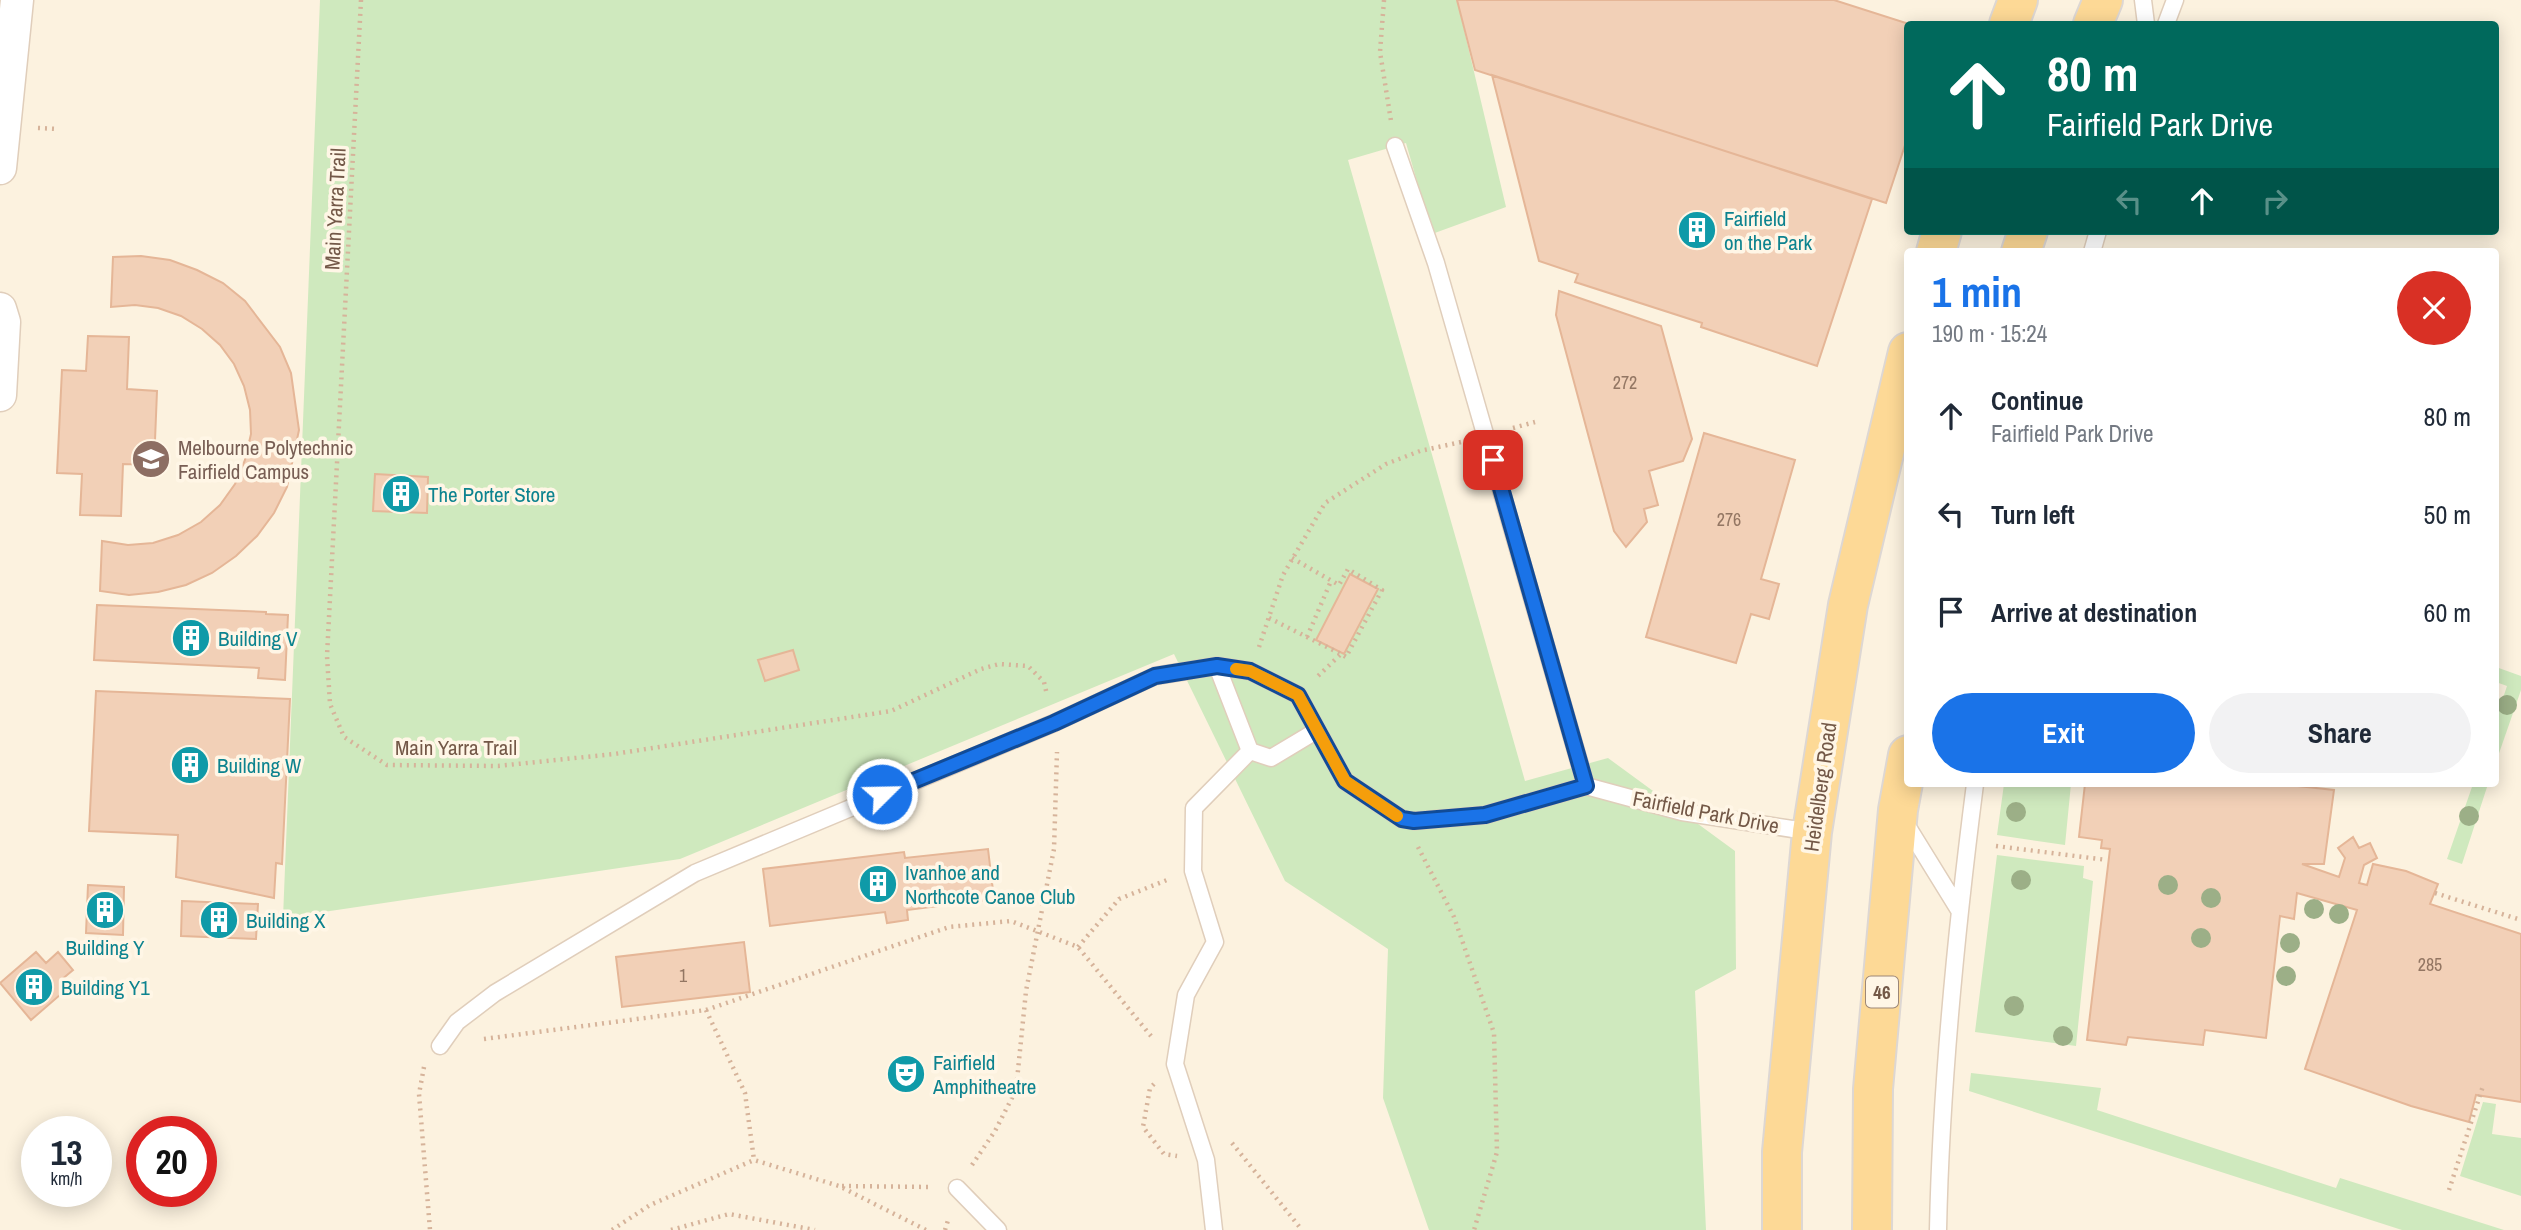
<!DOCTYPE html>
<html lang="en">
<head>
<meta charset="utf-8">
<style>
	:root { --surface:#fff; --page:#f2f2f3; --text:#1f2937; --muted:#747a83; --accent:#1a73e8 }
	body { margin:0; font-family:"Archivo Narrow",sans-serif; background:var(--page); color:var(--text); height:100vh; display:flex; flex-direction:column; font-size:26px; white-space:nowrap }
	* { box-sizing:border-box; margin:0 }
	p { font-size:23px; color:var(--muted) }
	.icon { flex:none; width:38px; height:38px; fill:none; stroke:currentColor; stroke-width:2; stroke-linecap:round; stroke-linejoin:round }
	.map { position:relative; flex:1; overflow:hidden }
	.panel { position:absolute; left:1904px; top:248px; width:595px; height:539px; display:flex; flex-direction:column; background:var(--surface); border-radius:7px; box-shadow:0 4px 18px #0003 }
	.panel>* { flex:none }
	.hud { position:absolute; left:1904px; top:21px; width:595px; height:214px; border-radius:7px; box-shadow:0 4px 18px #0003; background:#00695c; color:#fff; overflow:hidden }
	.speed { position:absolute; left:21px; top:1116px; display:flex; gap:14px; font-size:35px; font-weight:700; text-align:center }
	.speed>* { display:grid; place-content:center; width:91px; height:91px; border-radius:50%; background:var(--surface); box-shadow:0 4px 18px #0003; line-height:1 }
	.speed small { font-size:18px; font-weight:400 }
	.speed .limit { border:10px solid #d22; background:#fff; color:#111 }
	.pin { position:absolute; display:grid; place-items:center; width:60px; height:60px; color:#fff; margin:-30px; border-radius:14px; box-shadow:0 4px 10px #0006 }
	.me { position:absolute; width:77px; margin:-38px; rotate:67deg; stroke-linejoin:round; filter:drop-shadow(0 0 5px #0008) }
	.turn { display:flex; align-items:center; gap:24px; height:147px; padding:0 28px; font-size:32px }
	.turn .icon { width:91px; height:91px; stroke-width:2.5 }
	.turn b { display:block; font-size:49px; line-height:60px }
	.lanes { display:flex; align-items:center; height:66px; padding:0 28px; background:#0003; justify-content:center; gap:35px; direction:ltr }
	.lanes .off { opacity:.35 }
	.round { display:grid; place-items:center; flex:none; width:74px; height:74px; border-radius:37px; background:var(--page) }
	.head { display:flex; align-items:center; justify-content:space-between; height:119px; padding:0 28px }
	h1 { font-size:42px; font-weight:700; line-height:52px; color:var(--accent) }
	.primary-button { display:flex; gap:14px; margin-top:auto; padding:14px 28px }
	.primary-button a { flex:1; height:80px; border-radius:42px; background:var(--accent); color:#fff; font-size:28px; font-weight:700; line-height:80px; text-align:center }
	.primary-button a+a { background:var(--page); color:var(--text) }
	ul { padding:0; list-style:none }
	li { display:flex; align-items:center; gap:21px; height:98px; padding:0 28px }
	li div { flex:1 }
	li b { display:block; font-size:26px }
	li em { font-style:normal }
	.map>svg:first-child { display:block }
	.green { fill:#cfe9be }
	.building { fill:#f2d0b7; stroke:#e5b697; stroke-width:2 }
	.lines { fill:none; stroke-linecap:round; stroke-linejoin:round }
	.service-casing { stroke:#e0cebb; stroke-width:19 }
	.minor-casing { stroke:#e0cebb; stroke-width:35 }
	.primary-casing { stroke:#ddd7d3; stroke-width:42 }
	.path { stroke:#d6b39a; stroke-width:4.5; stroke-dasharray:2 5; stroke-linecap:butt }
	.service { stroke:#fff; stroke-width:16 }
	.minor { stroke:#fff; stroke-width:32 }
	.primary { stroke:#fdd996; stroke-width:38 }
	.tree { fill:#9caf87 }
	.route-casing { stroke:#114b97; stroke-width:18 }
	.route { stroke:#1a73e8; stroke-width:12 }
	.slow { stroke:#f59e0b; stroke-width:12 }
	.labels { text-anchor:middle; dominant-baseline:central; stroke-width:7; stroke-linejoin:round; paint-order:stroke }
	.number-label { font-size:18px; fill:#937663 }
	.shield { fill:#fff6e6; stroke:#9d8777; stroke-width:2 }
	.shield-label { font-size:19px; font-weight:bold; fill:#735847 }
	.street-label { font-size:21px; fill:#735847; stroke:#fff6e6 }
	.culture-label { font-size:21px; fill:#0d838f; stroke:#fff6e6; text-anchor:start }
	.education-label { font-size:21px; fill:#785e54; stroke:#fff6e6; text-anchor:start }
</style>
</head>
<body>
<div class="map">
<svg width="2521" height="1230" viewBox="0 0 2521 1230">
	<rect width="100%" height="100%" fill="#fcf2df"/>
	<!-- green -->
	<path class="green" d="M320 0H1457L1506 207 1432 234 1406 143 1348 160 1525 781 1608 758 1735 851 1736 969 1695 991 1706 1230H1429L1383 1098 1388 949 1285 881 1174 654 680 859 283 918Z
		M2496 667 2521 676V690L2496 762V719L2507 686 2496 682Z
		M2004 784H2071L2065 845 1997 835Z
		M2473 784H2488L2462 864 2447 859Z
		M1997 855 2084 866 2083 878 2093 881 2076 1046 1975 1032Z
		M1971 1073 2101 1088 2097 1110 2336 1188 2340 1178 2504 1230H2402L1969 1091Z
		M2483 1102 2496 1104 2492 1134 2521 1138V1196L2460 1176Z"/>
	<!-- building -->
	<path class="building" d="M1457 0H1834L1909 24 1908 136 1886 203 1475 70Z
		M1492 75 1872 199 1817 366 1701 327 1702 323 1575 282 1578 274 1539 261Z
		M141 256 170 260 197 270 223 283 245 301 280 347 291 373 299 430 287 487 274 513 257 536 236 556 212 573 186 585 158 592 129 595 100 591 102 541 128 545 153 543 178 535 201 522 220 505 235 484 245 460 251 434 250 410 244 386 234 364 220 345 202 329 181 316 158 308 135 305 111 307 113 257Z
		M1559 291 1661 326 1692 439 1683 461 1649 471 1658 505 1644 509 1647 522 1626 547 1614 531 1556 315Z
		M88 336 129 337 127 389 157 391 154 465 123 464 121 516 80 515 82 474 57 473 62 370 86 371Z
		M1704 433 1795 460 1761 579 1779 584 1769 619 1751 614 1736 663 1646 637Z
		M375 474 428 477 427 513 373 511Z
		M1350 574 1378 589 1344 654 1316 640Z
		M97 605 266 612V614L288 615 285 680 258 678 259 668 94 660Z
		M793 650 799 670 765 681 758 660Z
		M96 691 290 699 282 864 276 863 274 898 176 877 178 835 89 831Z
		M2085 784H2279L2334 790 2324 864H2302L2339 877 2345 858 2338 848 2353 837 2359 848 2370 843 2377 858 2364 865 2359 883 2367 885 2373 864 2406 871 2438 884 2430 904 2521 934V1102L2476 1095 2469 1122 2411 1106 2305 1069 2357 910 2297 893 2294 919 2280 916 2266 1038 2205 1030 2203 1045 2128 1037 2126 1045 2087 1040 2110 849 2101 848 2102 840 2079 837Z
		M988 849 994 899 907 910 908 920 887 923 885 912 770 926 763 869 904 852 905 858Z
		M88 885 124 887 123 935 86 933Z
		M182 901 258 904 256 939 181 936Z
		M744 942 750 992 622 1007 616 957Z
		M36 952 46 963 58 952 73 970 61 980 68 988 31 1020 0 983Z"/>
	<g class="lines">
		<!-- service casing -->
		<g class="service-casing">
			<path id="service" d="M2143 0 2146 24
				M2166 24 2175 0
				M1395 146 1436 263 1586 786
				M2092 252 2098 231
				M1217 666 1250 751
				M1250 751 1271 758 1316 731
				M1904 821 1959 910
				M440 1046 457 1022 495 993 695 873 1054 723 1155 676 1217 666 1250 671 1298 695 1345 781 1402 819 1414 821 1485 815 1586 786 1682 812 1812 832
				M957 1188 998 1230
				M1214 1230 1206 1160 1175 1064 1186 995 1215 942 1193 871 1194 808 1250 751
				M1938 1230C1941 1081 1956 932 1975 784"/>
		</g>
		<!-- minor casing -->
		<g class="minor-casing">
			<path id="minor" d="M0 168 17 0
				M0 309 4 322 0 395"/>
		</g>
		<!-- primary casing -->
		<g class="primary-casing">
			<path id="primary" d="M2009 24 2018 0
				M2093 24 2103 0
				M1936 252 1942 231
				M2021 252 2028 231
				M1782 1230V1152L1812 832 1848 605 1908 352
				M1872 1230 1873 1089 1898 810 1908 755"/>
		</g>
		<!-- path -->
		<path class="path" d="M361 0 327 656 330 704 344 737 387 765 498 766 614 754 891 711 981 669 999 664 1028 666 1044 682 1047 695
			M1384 0 1380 52 1391 121
			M38 128 58 129
			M1513 428 1535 422
			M1292 558 1339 585 1348 569 1382 590 1346 657 1341 654 1316 678
			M1269 618 1341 654
			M1307 637 1331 581
			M1259 647 1283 575 1325 503 1386 464 1420 451 1461 442
			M1996 846 2107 860
			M1418 847 1454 917 1494 1033 1497 1152 1474 1230
			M2435 893 2521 920
			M1078 947 1119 899 1167 880
			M706 1010 745 1093 754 1160
			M484 1039 706 1010 949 927 1011 921 1078 947 1151 1036
			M424 1067 419 1094 430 1230
			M1154 1084 1150 1088 1143 1127 1164 1154 1177 1156
			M1232 1143 1302 1230
			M972 1165 995 1131 1016 1090 1026 991 1054 849 1057 752
			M842 1186 932 1187
			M2449 1190 2483 1086
			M612 1230 650 1205 754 1160 839 1186 926 1230
			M671 1230 729 1214 815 1230
			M945 1230 949 1217"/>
		<!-- service -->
		<use href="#service" class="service"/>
		<!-- minor -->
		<use href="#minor" class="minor"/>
		<!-- primary -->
		<use href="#primary" class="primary"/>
	</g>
	<!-- trees -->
	<g class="tree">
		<circle cx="2507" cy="705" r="10"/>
		<circle cx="2016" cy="812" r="10"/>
		<circle cx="2469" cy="816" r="10"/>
		<circle cx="2021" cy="880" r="10"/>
		<circle cx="2168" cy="885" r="10"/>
		<circle cx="2211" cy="898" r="10"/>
		<circle cx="2314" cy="909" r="10"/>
		<circle cx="2339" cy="914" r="10"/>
		<circle cx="2201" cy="938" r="10"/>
		<circle cx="2290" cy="943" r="10"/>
		<circle cx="2286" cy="976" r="10"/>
		<circle cx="2014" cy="1006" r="10"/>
		<circle cx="2063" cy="1036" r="10"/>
	</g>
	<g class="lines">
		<!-- route casing -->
		<g class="route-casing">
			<path id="route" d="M882 794 1054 723 1155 676 1217 666 1250 671 1298 695 1345 781 1402 819 1414 821 1485 815 1586 786 1493 460"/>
		</g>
		<!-- route -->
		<use href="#route" class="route"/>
		<!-- slow -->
		<path class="slow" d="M1236 669 1250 671 1298 695 1345 781 1397 816"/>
	</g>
	<!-- icons -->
	<defs>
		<g id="building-disc" transform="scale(2.0125)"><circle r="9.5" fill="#0f9aa8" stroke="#fff6e6"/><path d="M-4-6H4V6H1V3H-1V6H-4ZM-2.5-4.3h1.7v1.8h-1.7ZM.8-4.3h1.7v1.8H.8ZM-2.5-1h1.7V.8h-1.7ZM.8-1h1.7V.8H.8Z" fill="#fff"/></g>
		<g id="university-disc" transform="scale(2.0125)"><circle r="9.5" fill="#8d6e63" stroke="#fff6e6"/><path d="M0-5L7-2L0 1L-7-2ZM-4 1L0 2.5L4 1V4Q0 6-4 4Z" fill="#fff"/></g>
		<g id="theatre-disc" transform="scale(2.0125)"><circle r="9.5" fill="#0f9aa8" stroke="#fff6e6"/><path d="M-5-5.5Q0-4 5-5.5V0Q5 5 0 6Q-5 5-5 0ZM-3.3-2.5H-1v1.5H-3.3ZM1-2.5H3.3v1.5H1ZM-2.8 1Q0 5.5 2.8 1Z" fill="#fff"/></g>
	</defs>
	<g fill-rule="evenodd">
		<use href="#building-disc" x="1697" y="230"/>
		<use href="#university-disc" x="151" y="459"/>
		<use href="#building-disc" x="401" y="494"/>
		<use href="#building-disc" x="191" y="638"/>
		<use href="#building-disc" x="190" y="765"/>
		<use href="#building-disc" x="878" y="884"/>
		<use href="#building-disc" x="105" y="910"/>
		<use href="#building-disc" x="219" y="920"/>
		<use href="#building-disc" x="34" y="987"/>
		<use href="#theatre-disc" x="906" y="1074"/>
	</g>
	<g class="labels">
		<!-- number labels -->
		<g class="number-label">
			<text x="1625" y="382">272</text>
			<text x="1729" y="519">276</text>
			<text x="2430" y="964">285</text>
			<text x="683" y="975">1</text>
		</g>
		<!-- shield labels -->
		<rect class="shield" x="1866" y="976.5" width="32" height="31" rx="5"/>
		<g class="shield-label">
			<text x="1882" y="992">46</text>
		</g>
		<!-- street labels -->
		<g class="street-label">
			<text transform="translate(335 209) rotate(-87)">Main Yarra Trail</text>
			<text x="456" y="747">Main Yarra Trail</text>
			<text transform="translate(1820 787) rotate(-82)">Heidelberg Road</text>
			<text transform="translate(1706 812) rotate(11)">Fairfield Park Drive</text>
		</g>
		<!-- culture labels -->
		<g class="culture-label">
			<text x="1724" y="218">Fairfield<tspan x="1724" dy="24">on the Park</tspan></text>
			<text x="428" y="494">The Porter Store</text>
			<text x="218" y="638">Building V</text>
			<text x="217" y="765">Building W</text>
			<text x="905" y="872">Ivanhoe and<tspan x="905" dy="24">Northcote Canoe Club</tspan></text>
			<text x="246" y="920">Building X</text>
			<text x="105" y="947" text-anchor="middle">Building Y</text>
			<text x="61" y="987">Building Y1</text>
			<text x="933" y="1062">Fairfield<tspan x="933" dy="24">Amphitheatre</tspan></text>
		</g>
		<!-- education labels -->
		<g class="education-label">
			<text x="178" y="447">Melbourne Polytechnic<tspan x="178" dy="24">Fairfield Campus</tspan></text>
		</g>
	</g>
</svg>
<div class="speed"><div>13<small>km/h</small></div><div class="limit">20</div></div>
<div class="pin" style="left:1493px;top:460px;background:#d93025"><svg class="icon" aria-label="arrive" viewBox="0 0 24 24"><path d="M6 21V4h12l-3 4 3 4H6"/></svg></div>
<svg class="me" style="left:882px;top:794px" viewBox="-20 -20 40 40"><circle r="17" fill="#1a73e8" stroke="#fff" stroke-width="3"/><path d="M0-11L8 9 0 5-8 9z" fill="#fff"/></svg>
<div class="hud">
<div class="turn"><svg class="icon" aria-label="ahead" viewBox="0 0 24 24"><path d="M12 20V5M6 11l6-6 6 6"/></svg><div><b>80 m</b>Fairfield Park Drive</div></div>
<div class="lanes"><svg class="icon off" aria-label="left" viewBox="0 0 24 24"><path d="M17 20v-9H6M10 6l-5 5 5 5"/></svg><svg class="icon" aria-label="ahead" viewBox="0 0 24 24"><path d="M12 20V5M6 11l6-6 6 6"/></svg><svg class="icon off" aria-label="right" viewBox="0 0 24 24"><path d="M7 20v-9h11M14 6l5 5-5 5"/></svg></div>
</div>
<section class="panel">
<div class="head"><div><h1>1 min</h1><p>190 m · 15:24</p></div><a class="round" style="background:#d93025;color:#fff"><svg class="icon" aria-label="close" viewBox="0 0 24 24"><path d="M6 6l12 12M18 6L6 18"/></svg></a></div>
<ul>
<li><svg class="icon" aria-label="ahead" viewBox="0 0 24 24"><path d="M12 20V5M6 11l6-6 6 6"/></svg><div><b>Continue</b><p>Fairfield Park Drive</p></div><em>80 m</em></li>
<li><svg class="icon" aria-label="left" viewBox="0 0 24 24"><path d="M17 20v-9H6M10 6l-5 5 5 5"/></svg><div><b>Turn left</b></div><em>50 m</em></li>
<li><svg class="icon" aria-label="arrive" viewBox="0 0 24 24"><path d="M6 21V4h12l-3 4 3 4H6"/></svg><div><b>Arrive at destination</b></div><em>60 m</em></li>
</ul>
<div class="primary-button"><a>Exit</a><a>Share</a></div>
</section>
</div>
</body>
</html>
